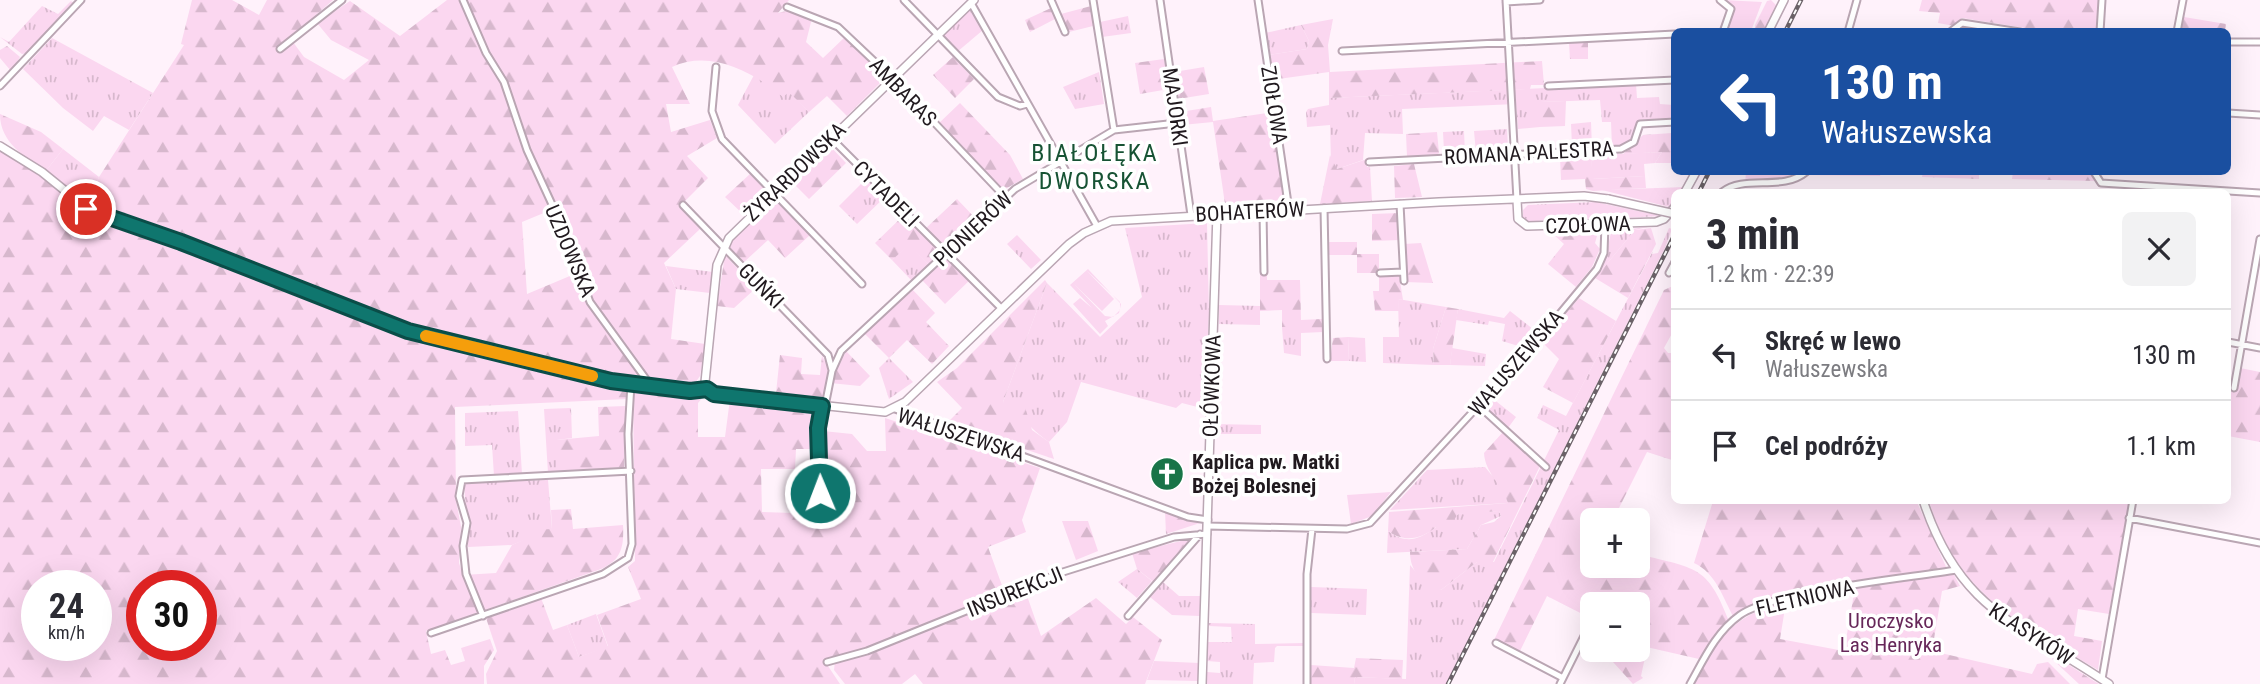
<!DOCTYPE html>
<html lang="pl">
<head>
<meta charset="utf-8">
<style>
	:root { --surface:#fff; --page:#f2f2f3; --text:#2b2b33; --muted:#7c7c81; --line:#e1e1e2 }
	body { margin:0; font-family:"Roboto Condensed",sans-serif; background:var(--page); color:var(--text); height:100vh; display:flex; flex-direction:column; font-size:26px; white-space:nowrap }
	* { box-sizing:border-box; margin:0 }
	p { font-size:23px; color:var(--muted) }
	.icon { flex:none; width:38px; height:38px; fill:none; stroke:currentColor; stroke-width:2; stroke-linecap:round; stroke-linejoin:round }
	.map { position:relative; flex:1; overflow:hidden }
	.sheet { position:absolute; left:1671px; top:189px; width:560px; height:315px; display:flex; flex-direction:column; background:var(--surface); border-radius:10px; box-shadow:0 7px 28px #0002 }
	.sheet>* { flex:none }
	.hud { position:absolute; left:1671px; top:28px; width:560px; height:147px; border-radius:10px; box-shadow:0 7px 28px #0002; background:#1a4fa0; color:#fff; overflow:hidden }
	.controls { position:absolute; left:1580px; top:508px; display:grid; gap:14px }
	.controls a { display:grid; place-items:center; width:70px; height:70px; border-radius:10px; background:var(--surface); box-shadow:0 7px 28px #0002; font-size:35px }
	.speed { position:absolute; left:21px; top:570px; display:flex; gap:14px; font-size:35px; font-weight:700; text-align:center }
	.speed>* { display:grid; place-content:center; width:91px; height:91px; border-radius:50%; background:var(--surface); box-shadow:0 7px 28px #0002; line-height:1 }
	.speed small { font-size:18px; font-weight:400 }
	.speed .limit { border:10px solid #d22; background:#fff; color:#111 }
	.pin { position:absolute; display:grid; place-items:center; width:60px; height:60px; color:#fff; margin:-30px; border:4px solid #fff; border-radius:50%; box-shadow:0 2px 7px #0007 }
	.me { position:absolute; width:77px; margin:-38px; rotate:359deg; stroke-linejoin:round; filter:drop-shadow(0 0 5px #0008) }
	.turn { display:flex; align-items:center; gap:24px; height:147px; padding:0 35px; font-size:32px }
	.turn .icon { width:91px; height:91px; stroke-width:2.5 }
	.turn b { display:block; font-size:49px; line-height:60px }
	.round { display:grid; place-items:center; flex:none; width:74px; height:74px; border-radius:10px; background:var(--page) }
	.head { display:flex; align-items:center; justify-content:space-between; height:119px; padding:0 35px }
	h1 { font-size:42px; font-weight:800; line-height:52px }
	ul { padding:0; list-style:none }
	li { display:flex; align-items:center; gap:21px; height:91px; padding:0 35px; border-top:2px solid var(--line) }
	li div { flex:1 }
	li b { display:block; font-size:26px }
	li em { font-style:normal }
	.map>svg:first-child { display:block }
	.grass { fill:url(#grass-tufts) }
	.forest { fill:url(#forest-firs); fill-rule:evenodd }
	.garden { fill:#fbd7f0; fill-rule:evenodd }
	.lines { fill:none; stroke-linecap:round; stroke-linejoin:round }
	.minor-casing { stroke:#baa6b3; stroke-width:9 }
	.tertiary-casing { stroke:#baa6b3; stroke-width:10 }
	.minor { stroke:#fff; stroke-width:5 }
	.tertiary { stroke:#fff; stroke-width:7 }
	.rail-casing { stroke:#6b6268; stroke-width:4.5 }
	.rail { stroke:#fff; stroke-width:2; stroke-dasharray:5; stroke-linecap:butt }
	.tertiary-bridge-casing { stroke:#baa6b3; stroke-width:10; stroke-linecap:butt }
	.tertiary-bridge { stroke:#fff; stroke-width:7 }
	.route-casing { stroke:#0a4d48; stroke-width:18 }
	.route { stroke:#0f766e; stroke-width:12 }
	.slow { stroke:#f59e0b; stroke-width:12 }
	.labels { text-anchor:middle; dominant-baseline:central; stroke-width:7; stroke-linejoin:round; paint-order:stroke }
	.street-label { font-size:21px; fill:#20191e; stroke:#fff }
	.poi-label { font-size:21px; font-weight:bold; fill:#20191e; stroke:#fff; text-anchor:start }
	.park-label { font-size:21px; fill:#662759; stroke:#fff }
	.quarter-label { font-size:24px; letter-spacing:2px; fill:#175334; stroke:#fff }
</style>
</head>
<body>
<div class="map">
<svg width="2260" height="684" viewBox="0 0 2260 684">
	<defs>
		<pattern id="grass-tufts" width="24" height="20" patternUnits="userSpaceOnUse" patternTransform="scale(1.75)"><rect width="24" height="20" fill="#fbd7f0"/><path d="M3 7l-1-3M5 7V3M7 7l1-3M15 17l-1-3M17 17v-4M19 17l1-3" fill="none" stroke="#d7b8cd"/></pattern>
		<pattern id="forest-firs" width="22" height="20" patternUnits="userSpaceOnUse" patternTransform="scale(1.75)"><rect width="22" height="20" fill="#fbd7f0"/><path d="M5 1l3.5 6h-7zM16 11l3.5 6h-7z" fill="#d7b8cd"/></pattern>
	</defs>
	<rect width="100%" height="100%" fill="#fff2fb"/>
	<!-- grass -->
	<path class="grass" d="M71 1 74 4 28 53 22 54 0 37 9 42 42 6 58 14Z
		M969 9 983 30 957 52 941 36Z
		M1128 16 1131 33 1102 37 1100 22Z
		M1301 25 1309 41 1307 49 1268 55 1265 33Z
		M52 38 153 93 129 130 104 116 93 131 63 108 23 69Z
		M1099 72 1104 104 1075 109 1063 87Z
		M754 75 768 84 789 91 809 112 775 144 738 105Z
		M1636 84 1637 98 1659 97 1660 104 1674 105V121L1637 123 1632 138 1625 146 1612 147 1611 122H1602L1600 100 1540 102V127L1518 129 1516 104 1402 109 1403 134 1365 133 1363 160 1337 169 1331 161 1330 125 1307 127 1306 112 1308 109 1329 105V98Z
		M1591 122 1592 148 1575 149 1572 146 1571 124Z
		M1507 129 1508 148 1505 152 1476 153 1474 131Z
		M1464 131 1465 154 1449 155 1444 151 1443 132Z
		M63 149 99 177 88 205 45 172Z
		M1662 152 1655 163 1644 164 1645 176 1592 179 1591 155Z
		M867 178 885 197 857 224 839 206Z
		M1685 187 1681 192H1675V200L1669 207 1602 190Z
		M1596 202 1661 216 1589 220 1567 217 1530 222 1523 217V210L1528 205Z
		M1207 223 1209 313 1205 409 1182 403 1176 408 1081 382 1067 422 1049 442C1032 430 1020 415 1003 402L1047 283 1100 337 1142 297 1125 228Z
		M1652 226 1635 230 1595 278 1606 257 1611 232Z
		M1669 228 1672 229 1665 248 1446 684H1354L1355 677 1406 679 1410 565 1421 578 1441 590 1477 562H1494L1559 430 1537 418 1543 405 1566 416 1653 251 1652 254 1658 253Z
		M1017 235 1041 260 1031 269 1007 244Z
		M909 244 929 265 912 281 892 260Z
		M666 266 713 272 710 293 676 289Z
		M1398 299 1446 307 1433 349 1434 365 1383 363V337H1399Z
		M1219 305 1260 306V325L1219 324Z
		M1458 309 1504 318 1510 311 1538 333 1525 348 1502 341 1505 324 1489 321 1488 325 1456 320Z
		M1282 327H1301V356L1284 353Z
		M1348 337 1365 338 1366 362 1349 361Z
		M1452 348 1486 354 1485 366 1450 365Z
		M889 358 913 382 889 399 879 368Z
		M1492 398 1516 417 1508 428 1487 409V405Z
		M571 408 572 438 557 440V472L548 473 544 409Z
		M518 411 522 474 494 476 492 445 465 446V413Z
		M1215 424 1261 425V434H1215Z
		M1485 467 1504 490 1508 503 1390 510 1427 470Z
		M548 480 552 529 512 545 468 547 464 482Z
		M1499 511 1501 516 1481 525 1467 549 1387 553 1388 531C1417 553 1432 525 1456 515 1468 510 1486 512 1499 511Z
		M1137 569 1152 581 1137 598 1118 582Z
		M1163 582 1179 596H1201L1200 616 1172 615 1150 597Z
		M1311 587 1367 589 1366 615 1311 613Z
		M596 614 608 647 579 657 567 625Z
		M1208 623 1255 624V644L1304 643V646H1277L1275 648 1274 662 1254 663 1253 684H1207V672L1220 673V662L1207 661 1208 642H1232L1231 627 1209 626Z
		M1154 661 1199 663 1198 681 1147 680Z"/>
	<!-- forest -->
	<path class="forest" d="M192 0H232L259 15 267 0H333L290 38 304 57 344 80 369 60 331 40 317 23 350 1 400 36 447 0H460L485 57 503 85 551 210 522 222 527 294 577 273 589 304 644 383 551 365 409 329 88 205 99 177 184 45 181 44Z
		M465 0H789L778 13 786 11 812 18 806 42 823 58 845 37 885 78 847 116 827 96 809 112 789 92 783 97C753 72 711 49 672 67L690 104H666L671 132 710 120 717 138 687 156 708 178 681 205 700 229 664 263 676 289 671 339 705 344 700 376 693 386 656 383 646 376 592 301 565 228 526 140 507 81 486 47Z
		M1771 0 1777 6 1764 31H1755V25L1767 1Z
		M1922 0H2100L2097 31H2043L1962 18 1954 26 1938 23 1940 13 1919 11Z
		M1091 6 1093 26 1069 32 1061 14Z
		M1051 8 1055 19 1030 32 1025 20Z
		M2184 17 2226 24 2225 31H2180Z
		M1333 19 1328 45 1330 72 1542 61 1544 85H1531L1530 89 1329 98V72L1271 80 1268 55 1307 49 1309 41 1301 25Z
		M1588 42V59H1570L1569 43Z
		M7 46 20 57 11 71 0 58V50Z
		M953 57 974 79 955 98 933 75Z
		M1164 59 1169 89 1140 94 1135 63Z
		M1204 67 1209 94 1178 99 1174 72Z
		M1566 101 1565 126 1540 127 1539 102Z
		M960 103 1010 155 1023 179 1002 191 937 125Z
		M1211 107 1213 121 1273 112 1286 200 1225 204 1213 122 1182 125 1180 112Z
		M0 114 41 132 63 149 45 172C25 156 0 143 0 114Z
		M1437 132 1439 153 1436 156 1407 157 1406 134Z
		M1672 133 1675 134V163H1655L1662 152 1623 154 1643 135Z
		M829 145 846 163 809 199 791 181Z
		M0 151 45 177 97 221 120 224 175 243 238 269 450 343 628 387 627 399 455 407 456 500 461 527 459 563 463 575 496 573 512 545 532 536V530L552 529 551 510 571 509 573 529 623 525C624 546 622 560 601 569L426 631 431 654 445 650 451 665 465 661 461 648 490 639 494 650 484 666V684H0ZM37 586H96V646H37ZM142 586H201V646H142Z
		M1330 155 1337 169 1367 159V167H1370L1372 201 1320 204Z
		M1591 155 1593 179 1645 176 1646 188 1593 191 1586 189 1585 179 1561 180 1560 157Z
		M1414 164 1422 197 1395 198 1394 166Z
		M1746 172H1802L1792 178 1745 184Z
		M1810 172H1881L1880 176 1806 175Z
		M1923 172H1979V179L1922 177Z
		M2013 172H2093L2095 181 2012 179Z
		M750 174 768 192 744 215 725 197Z
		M773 198 810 235 785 258 768 240 743 263 727 246Z
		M957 199 977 220 945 251 925 229Z
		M1399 213 1400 240 1372 241V214Z
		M904 215 938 250 929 265 909 245 892 260 875 243Z
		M1651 228 1656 244 1628 298 1595 278 1635 230Z
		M1593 232 1597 236 1595 243 1600 249 1592 267 1576 287 1548 264 1564 244 1553 234Z
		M1329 242H1357V254H1379V273H1357V255H1329Z
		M1421 243 1433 283 1406 282 1404 244Z
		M725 255 756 288 734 308 717 306Z
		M945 257 971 279 945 304 921 279Z
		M1260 274 1267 275V280H1300L1301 320 1322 319 1323 332 1301 333 1300 327H1282V310L1260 311Z
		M1399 275 1403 300 1398 299 1399 311H1375L1373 291H1379V276Z
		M1045 280 1047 283 1003 402 1025 407 1032 430 1049 442 1054 459 947 423 962 408 937 382 957 368Z
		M1675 285V328L1664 348 1668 353H1675V461L1647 452 1613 520H1592V565H1638V558L1649 560 1650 557C1701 569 1709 571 1729 621L1699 659 1642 646 1641 652 1646 653 1641 676 1643 678 1633 684 1613 662 1614 649H1638V604H1592V619L1547 596 1519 653 1494 640 1664 290Z
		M911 288 935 313 926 322 949 346 932 364 907 340 889 358 865 334Z
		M1579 298 1616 321 1573 403 1543 387 1559 359 1542 342Z
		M1446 307 1458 309 1450 365H1434L1433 349Z
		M1348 337 1349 361H1330L1333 338Z
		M846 351 870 376 860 386 830 383Z
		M780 355 802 358 801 374 820 375 822 356 829 368 823 397 776 393Z
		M2240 368 2260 372V442L2228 436 2230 389 2236 390Z
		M660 390 704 396 698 403V437H725L730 399 820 410 817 449H796L795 469H761L762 512 793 513V507H824L823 431 852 434 867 451H886L885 418 1040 468 1022 520 1026 532 988 547 1004 591 880 643 824 660 840 684H487L486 674 497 651 486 618 541 598 553 630 567 625 579 657 608 646 597 615 641 599 628 567 635 561 633 393Z
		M626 406 624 467 557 472 556 440 599 436 598 407Z
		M1503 432 1540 466 1493 562H1477L1441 590C1422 585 1410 571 1410 552L1467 549 1481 525 1494 522 1501 516 1499 511 1458 514 1449 527H1436C1422 539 1404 543 1388 531L1389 512 1508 503C1502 484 1485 473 1484 453Z
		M1916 500 1947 569 1791 596 1749 606 1734 618C1723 598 1716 573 1694 563L1713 501Z
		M1929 501H2129L2109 614 2078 609 2074 636 2102 641 2098 670C2018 622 1958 596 1929 501Z
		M1165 511 1200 523 1166 534Z
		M1062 521H1088L1098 551 1076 560Z
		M1193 538 1155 583 1137 569 1132 553Z
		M1953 573 1960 586 1942 591 1932 651 2032 674 2037 664 2048 662 2070 684H1693C1721 637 1730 616 1786 602L1780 639 1844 651 1855 588Z
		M1025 590 1041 636 1096 598 1126 624 1133 617 1162 640 1145 684H923L915 674 902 684H845L834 670 835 661 879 649Z
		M2055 656 2094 681 2099 684H2079L2052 659Z
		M1356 658 1403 660 1402 679 1355 677 1354 684H1310L1311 665 1354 668Z"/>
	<!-- garden -->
	<path class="garden" d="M1723 0 1762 2 1751 31H1726L1733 8Z
		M1088 269 1121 304 1119 313 1105 321 1108 326 1100 334 1073 304 1080 298 1092 308 1070 285ZM1086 270 1120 302V310L1113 317 1105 316 1074 284 1102 311 1114 299Z
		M1391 492 1372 516 1351 524 1347 495Z"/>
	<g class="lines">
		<!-- minor casing -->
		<g class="minor-casing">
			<path id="minor" d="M463 0 486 53 504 82 527 150 561 224 590 302 651 386
				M904 0 998 97 1020 106 1027 104
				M1051 0 1065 32
				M1093 0 1114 130
				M1160 0 1191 215
				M1258 0 1289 210
				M1506 0 1517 200
				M1720 0 1731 9 1723 32
				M1506 2 1540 0
				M971 3 1097 226
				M787 7 838 27 893 79 1005 197
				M1848 32 1857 0
				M1950 32 1962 23 2020 32
				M2100 32 2102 0
				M2177 32 2183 0
				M2228 42H2260
				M280 49 342 0
				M1342 51 1675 34
				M716 67 712 111 722 139 862 284
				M0 86 81 0
				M1548 86 1675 80
				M2228 113 2260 115
				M831 138 1002 309
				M1369 162 1621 149 1634 142 1640 124 1675 122
				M2094 172 2101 183 2260 193
				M1722 192C1745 174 1782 192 1806 172
				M1400 204 1404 281
				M683 205 828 355 832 370
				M1324 208 1327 359
				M1263 211 1264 272
				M1380 273 1403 272
				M1669 273 1675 262
				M2228 342 2260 348
				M2234 388 2260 239
				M825 406 832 371 841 351 1015 189 1114 130 1177 123
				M1479 406 1546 467
				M895 409 1188 517 1208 520
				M820 493 819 428 823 406
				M2129 518 2260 543
				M1207 526 1347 529 1370 523 1528 352 1597 269 1604 253 1605 224
				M483 616 466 574 463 546 467 523 459 496 462 480 631 471
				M1128 616 1200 534
				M431 633 603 574 628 558 632 544 628 434 631 384
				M1496 643 1563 678
				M827 662 867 651 1063 572 1174 537 1207 534
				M2102 679 2133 500
				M1307 684V574L1312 529
				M1560 684 1592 620
				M1690 684C1704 659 1716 632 1740 615 1773 591 1910 578 1956 570"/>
		</g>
		<!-- tertiary casing -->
		<g class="tertiary-casing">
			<path id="tertiary" d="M1768 32 1784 0
				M0 146 42 172 90 211 181 242 408 331 611 381 690 391 707 389 714 394 885 412 905 402 1069 244 1084 233 1111 221 1439 202 1584 196 1608 199
				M1685 192 1696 172
				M1517 200 1518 219 1527 226 1656 222 1664 219 1675 207
				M707 389 705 382 717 265 729 238 974 0
				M1923 500C1960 613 2021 624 2109 684
				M1202 684 1217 213"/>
		</g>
		<!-- minor -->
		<use href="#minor" class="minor"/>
		<!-- tertiary -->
		<use href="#tertiary" class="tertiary"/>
		<!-- rail casing -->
		<g class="rail-casing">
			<path id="rail" d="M1785 32 1801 0
				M1699 192 1709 172
				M1448 684 1675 234"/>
		</g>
		<!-- rail -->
		<use href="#rail" class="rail"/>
		<!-- tertiary-bridge casing -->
		<g class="tertiary-bridge-casing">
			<path id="tertiary-bridge" d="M1608 199 1675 214"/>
		</g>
		<!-- tertiary-bridge -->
		<use href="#tertiary-bridge" class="tertiary-bridge"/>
	</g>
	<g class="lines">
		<!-- route casing -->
		<g class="route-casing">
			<path id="route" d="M86 209 181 242 408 331 611 381 690 391 707 389 714 394 822 406 818 428 820 493"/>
		</g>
		<!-- route -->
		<use href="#route" class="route"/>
		<!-- slow -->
		<path class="slow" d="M426 336 592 376"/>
	</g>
	<!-- icons -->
	<defs>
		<g id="church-disc" transform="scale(1.75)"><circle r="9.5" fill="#197448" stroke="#fff"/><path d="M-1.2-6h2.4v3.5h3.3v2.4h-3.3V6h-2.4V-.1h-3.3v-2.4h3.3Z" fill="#fff"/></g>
	</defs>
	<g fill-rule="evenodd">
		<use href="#church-disc" x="1167" y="474"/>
	</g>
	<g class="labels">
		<!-- street labels -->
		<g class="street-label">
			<text transform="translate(903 92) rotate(46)">AMBARAS</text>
			<text transform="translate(1274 105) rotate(81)">ZIOŁOWA</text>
			<text transform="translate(1175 107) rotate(82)">MAJORKI</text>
			<text transform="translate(1529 153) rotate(-3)">ROMANA PALESTRA</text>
			<text transform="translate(795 172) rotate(-44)">ŻYRARDOWSKA</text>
			<text transform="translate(886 194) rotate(45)">CYTADELI</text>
			<text transform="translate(1250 212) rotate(-3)">BOHATERÓW</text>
			<text transform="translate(1588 225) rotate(-2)">CZOŁOWA</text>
			<text transform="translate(973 229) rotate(-43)">PIONIERÓW</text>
			<text transform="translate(570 251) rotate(67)">UZDOWSKA</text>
			<text transform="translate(761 286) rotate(45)">GUŃKI</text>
			<text transform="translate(1516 363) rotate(-49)">WAŁUSZEWSKA</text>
			<text transform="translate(1212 386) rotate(-88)">OŁÓWKOWA</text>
			<text transform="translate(961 435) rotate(18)">WAŁUSZEWSKA</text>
			<text transform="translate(1015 592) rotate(-22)">INSUREKCJI</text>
			<text transform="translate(1805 598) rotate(-13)">FLETNIOWA</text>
			<text transform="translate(2031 634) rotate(33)">KLASYKÓW</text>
		</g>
		<!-- poi labels -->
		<g class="poi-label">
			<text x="1192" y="462">Kaplica pw. Matki<tspan x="1192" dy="24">Bożej Bolesnej</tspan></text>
		</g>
		<!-- park labels -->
		<g class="park-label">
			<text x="1891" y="621">Uroczysko<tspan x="1891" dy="24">Las Henryka</tspan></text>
		</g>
		<!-- quarter labels -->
		<g class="quarter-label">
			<text x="1095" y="153">BIAŁOŁĘKA<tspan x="1095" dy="28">DWORSKA</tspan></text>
		</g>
	</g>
</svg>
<div class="controls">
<a>+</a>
<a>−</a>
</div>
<div class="speed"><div>24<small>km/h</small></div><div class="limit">30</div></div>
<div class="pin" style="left:86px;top:209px;background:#d93025"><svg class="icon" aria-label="arrive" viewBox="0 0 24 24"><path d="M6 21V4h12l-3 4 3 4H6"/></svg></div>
<svg class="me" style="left:820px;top:493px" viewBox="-20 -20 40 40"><circle r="17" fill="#0f766e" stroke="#fff" stroke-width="3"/><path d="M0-11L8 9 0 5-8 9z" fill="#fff"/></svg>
<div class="hud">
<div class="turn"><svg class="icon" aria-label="left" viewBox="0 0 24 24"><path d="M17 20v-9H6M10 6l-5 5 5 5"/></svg><div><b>130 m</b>Wałuszewska</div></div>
</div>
<section class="sheet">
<div class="head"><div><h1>3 min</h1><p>1.2 km · 22:39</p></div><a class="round"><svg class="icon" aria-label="close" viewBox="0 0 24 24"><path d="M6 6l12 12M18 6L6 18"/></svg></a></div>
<ul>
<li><svg class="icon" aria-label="left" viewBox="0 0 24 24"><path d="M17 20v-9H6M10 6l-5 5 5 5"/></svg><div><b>Skręć w lewo</b><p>Wałuszewska</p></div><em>130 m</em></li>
<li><svg class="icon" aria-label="arrive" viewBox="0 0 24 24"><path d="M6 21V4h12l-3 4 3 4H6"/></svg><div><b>Cel podróży</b></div><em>1.1 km</em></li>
</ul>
</section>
</div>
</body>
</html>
